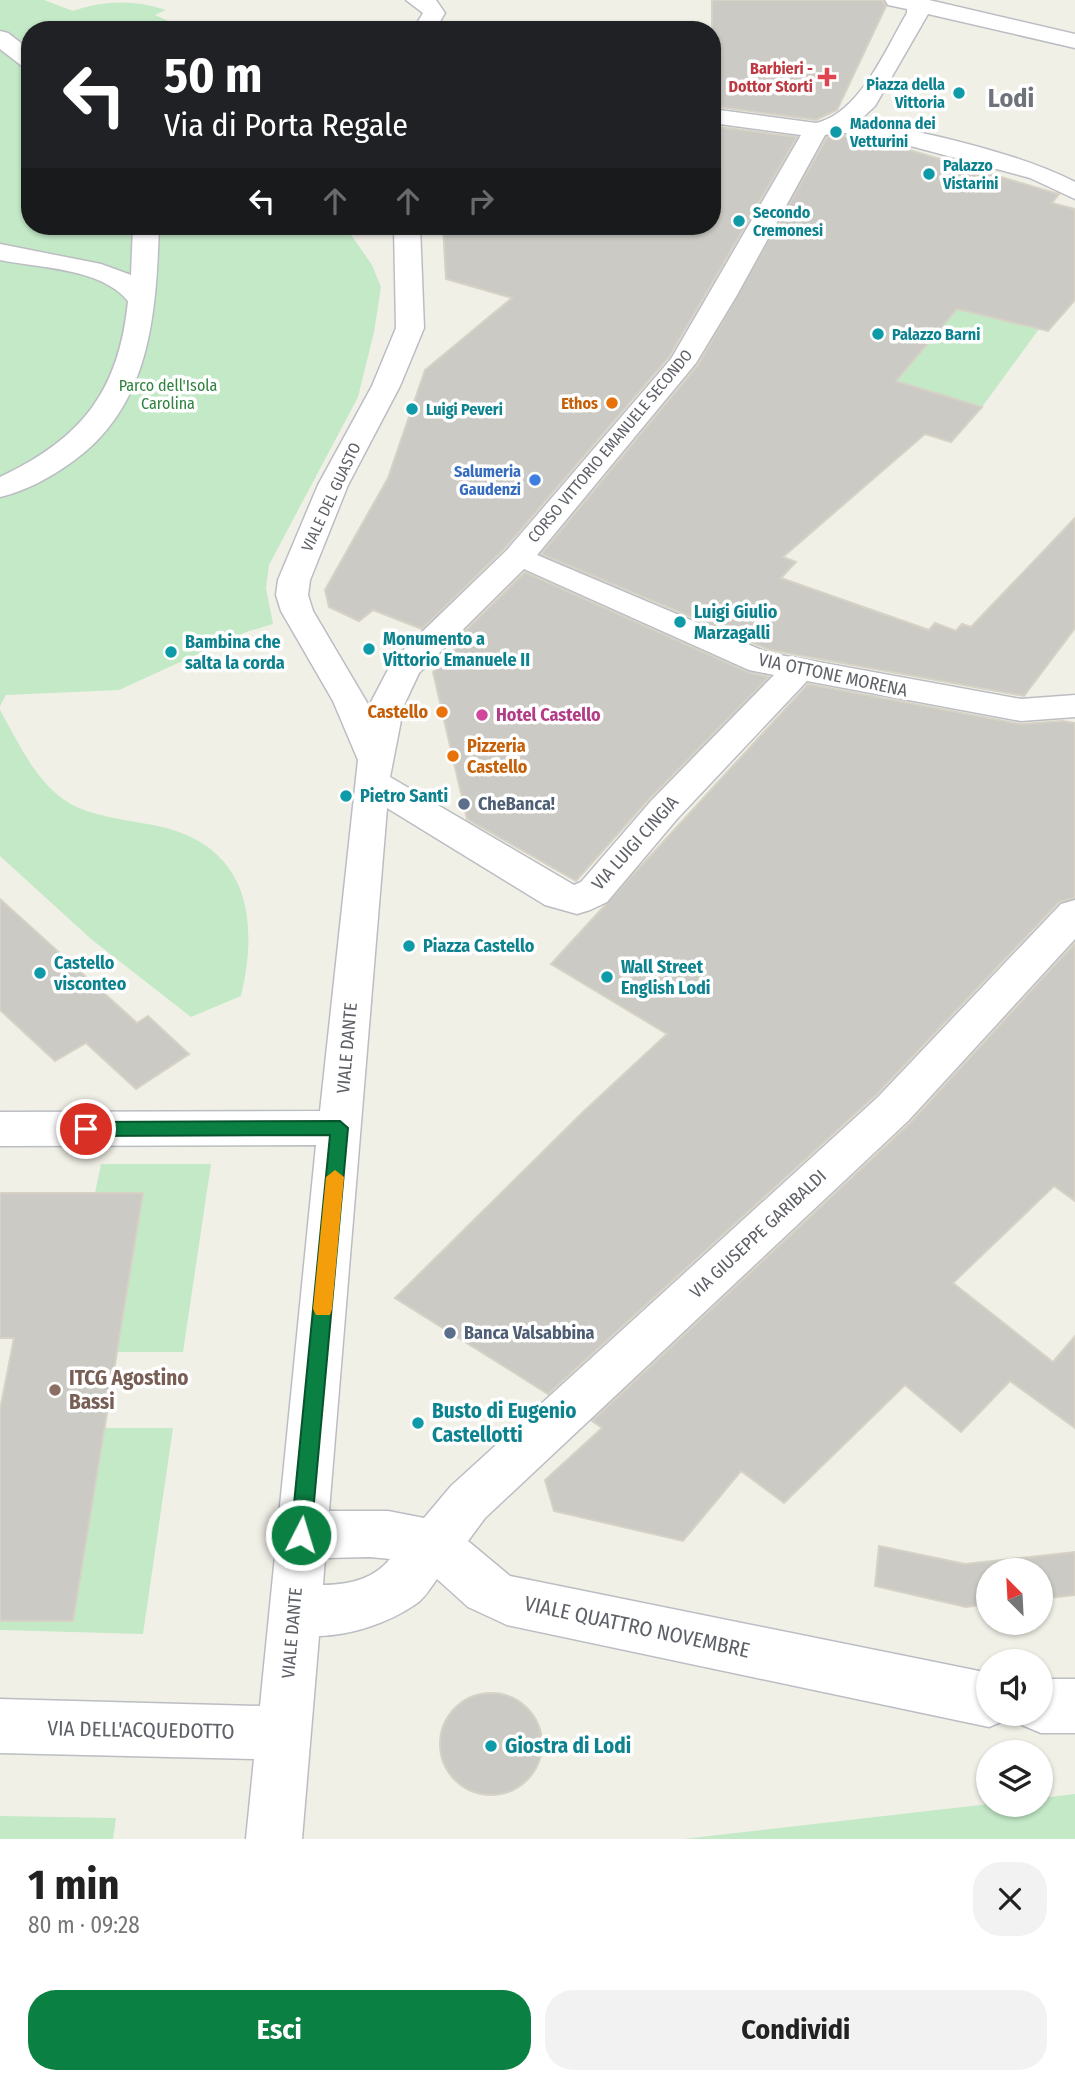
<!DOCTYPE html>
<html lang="it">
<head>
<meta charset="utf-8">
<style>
	:root { --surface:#fff; --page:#f2f2f2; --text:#222; --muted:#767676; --accent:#0b8043 }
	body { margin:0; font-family:"Fira Sans Condensed",sans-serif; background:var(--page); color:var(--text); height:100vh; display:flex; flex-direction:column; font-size:26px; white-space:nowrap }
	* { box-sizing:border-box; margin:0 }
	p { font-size:23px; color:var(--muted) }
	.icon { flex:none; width:38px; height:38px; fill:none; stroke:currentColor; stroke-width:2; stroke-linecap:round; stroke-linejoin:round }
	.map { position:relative; height:1839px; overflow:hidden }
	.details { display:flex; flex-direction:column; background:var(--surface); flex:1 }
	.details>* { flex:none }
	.hud { position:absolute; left:21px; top:21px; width:700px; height:214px; border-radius:28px; box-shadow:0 2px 5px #0004; background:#202124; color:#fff; overflow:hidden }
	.needle { width:46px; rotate:336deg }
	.controls { position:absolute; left:976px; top:1558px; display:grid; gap:14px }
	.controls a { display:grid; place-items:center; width:77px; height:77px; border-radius:50%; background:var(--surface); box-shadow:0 2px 5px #0004; font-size:35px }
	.pin { position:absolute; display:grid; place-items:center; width:60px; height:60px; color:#fff; margin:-30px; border:4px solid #fff; border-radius:50%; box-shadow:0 2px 7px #0007 }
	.me { position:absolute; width:77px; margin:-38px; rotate:5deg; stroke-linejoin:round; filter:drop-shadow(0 0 5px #0008) }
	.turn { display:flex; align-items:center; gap:24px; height:147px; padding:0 28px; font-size:32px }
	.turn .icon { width:91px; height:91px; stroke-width:2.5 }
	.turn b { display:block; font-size:49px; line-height:60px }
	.lanes { display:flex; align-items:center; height:66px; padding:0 28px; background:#0003; justify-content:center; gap:35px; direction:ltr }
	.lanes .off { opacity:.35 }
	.round { display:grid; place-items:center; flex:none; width:74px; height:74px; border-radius:28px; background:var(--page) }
	.overview { display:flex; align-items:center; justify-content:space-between; height:119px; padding:0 28px }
	h1 { font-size:42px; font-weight:700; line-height:52px }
	.button { display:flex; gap:14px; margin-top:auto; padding:14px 28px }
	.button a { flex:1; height:80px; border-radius:28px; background:var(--accent); color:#fff; font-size:28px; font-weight:700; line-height:80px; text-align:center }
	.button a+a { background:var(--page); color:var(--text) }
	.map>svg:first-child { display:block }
	.green { fill:#c3e9c7 }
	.building { fill:#cccac4; stroke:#d6d2c5; stroke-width:2 }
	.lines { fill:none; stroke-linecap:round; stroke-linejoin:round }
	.minor-casing { stroke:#bbbdc3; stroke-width:3 }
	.minor { fill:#fff; fill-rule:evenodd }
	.route { fill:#0b8043; stroke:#07532c; stroke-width:2 }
	.slow { fill:#f59e0b }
	.health-dot { fill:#e0444e; stroke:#fff; stroke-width:2.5 }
	.culture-dot { fill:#0f9aa8; stroke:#fff; stroke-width:2.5 }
	.food-dot { fill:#e8710a; stroke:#fff; stroke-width:2.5 }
	.shop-dot { fill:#3f7fe0; stroke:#fff; stroke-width:2.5 }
	.hotel-dot { fill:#d1479c; stroke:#fff; stroke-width:2.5 }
	.service-dot { fill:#5c6f8a; stroke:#fff; stroke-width:2.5 }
	.education-dot { fill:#8d6e63; stroke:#fff; stroke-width:2.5 }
	.labels { text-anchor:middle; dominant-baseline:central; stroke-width:7; stroke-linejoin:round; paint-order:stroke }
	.far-health-label { font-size:16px; font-weight:bold; fill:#be3a42; stroke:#fff; text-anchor:end }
	.far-culture-label { font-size:16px; font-weight:bold; fill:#0d838f; stroke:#fff; text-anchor:start }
	.far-park-label { font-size:16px; fill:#30833e; stroke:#fff }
	.far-food-label { font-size:16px; font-weight:bold; fill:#c56008; stroke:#fff; text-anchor:end }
	.far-street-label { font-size:16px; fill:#5e6168; stroke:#fff }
	.far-shop-label { font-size:16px; font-weight:bold; fill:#366cbe; stroke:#fff; text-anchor:end }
	.culture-label { font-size:18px; font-weight:bold; fill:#0d838f; stroke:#fff; text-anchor:start }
	.street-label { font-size:18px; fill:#5e6168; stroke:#fff }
	.food-label { font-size:18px; font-weight:bold; fill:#c56008; stroke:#fff; text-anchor:end }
	.hotel-label { font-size:18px; font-weight:bold; fill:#b23c85; stroke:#fff; text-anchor:start }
	.service-label { font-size:18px; font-weight:bold; fill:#4e5e75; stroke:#fff; text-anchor:start }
	.near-education-label { font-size:21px; font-weight:bold; fill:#785e54; stroke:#fff; text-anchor:start }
	.near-culture-label { font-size:21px; font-weight:bold; fill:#0d838f; stroke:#fff; text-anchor:start }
	.near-street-label { font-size:21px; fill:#5e6168; stroke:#fff }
	.far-town-label { font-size:26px; font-weight:bold; fill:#6f737a; stroke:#fff }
</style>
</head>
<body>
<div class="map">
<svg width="1075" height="1839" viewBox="0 0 1075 1839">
	<rect width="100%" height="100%" fill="#f1f0e7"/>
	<!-- green -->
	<path class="green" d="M0 0H44L73 11C105 0 135 0 166 10L155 15 187 30H30V226H345L372 265 381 287 374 332 358 397 269 565 266 588 273 624 246 632 119 690 6 695 0 706Z
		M957 309 1039 329 982 407 896 381Z
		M0 710C19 743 35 782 69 803 95 818 132 820 162 827 249 848 259 920 241 996L191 1017 91 939 0 856Z
		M101 1164H211L183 1352H117L143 1194 95 1193Z
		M105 1428H173L143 1634 0 1630V1621H73Z
		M1075 1794V1839H683L989 1804H1041V1798Z
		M0 1816 116 1818 113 1839H0Z"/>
	<!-- building -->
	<path class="building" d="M712 0H882L886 6 837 110 816 120 712 106Z
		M712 126 797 137 669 357 505 548 422 629 373 610 359 621 329 607 325 590 388 478 425 370 512 298 446 279 443 226H712Z
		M839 135 886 143 1055 193 1059 194 1052 203 1075 209V300L1048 331 957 309 896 381 982 407 951 442 925 434 783 557 796 562 781 578 929 630 935 623 956 631 962 624 971 627 1075 518V628L1024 696 770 650 541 554 698 365 827 137Z
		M525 572 748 672 769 677 649 799 576 881 467 819 433 672 460 643 455 641Z
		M808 684 1021 724 1062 721 1075 723V898L1059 902 876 1095 548 1394 395 1298 583 1112 667 1034 551 964Z
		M0 899 137 1023 148 1016 189 1054 136 1089 86 1043 55 1061 0 1010Z
		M1075 943V1201L1054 1186 953 1283 1053 1362 1075 1336V1428L1010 1381 961 1432 905 1385 784 1503 741 1471 683 1541 554 1511 545 1480 602 1428 592 1421 910 1123Z
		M0 1193H143L73 1621H0V1410L14 1338H0Z
		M879 1546 965 1564 1075 1552V1595L1041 1599V1570H989V1604L966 1607 875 1586Z
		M440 1744a51 51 0 1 1 102 0a51 51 0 1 1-102 0Z"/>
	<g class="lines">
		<!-- minor casing -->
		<g class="minor-casing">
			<path id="minor" d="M406 0H436L445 13 435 30H413L423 13Z
				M885 0H929L1075 34V48L928 14 875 106 859 121C922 131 1019 153 1075 182V199L1030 178 892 141 839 132 825 135 737 295 696 363 537 555 769 653 1021 699 1075 695V717L1021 721 807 681 677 819 607 902 590 910 577 914 545 905 387 808 329 1511H388L424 1518 451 1486 878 1097 1061 904 1075 900V939L908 1121 485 1518 468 1541 510 1576 989 1673V1713H1010L1008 1719 989 1727 507 1625 468 1607 437 1579C431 1587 424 1599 416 1604 388 1623 352 1635 319 1636L302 1839H246L254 1759 0 1753V1699L260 1706 316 1145 0 1146V1112L320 1111 358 760 333 701 281 611 276 595 278 580 318 485 372 386 396 328 394 226H420L424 328 400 386 348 485 310 580 308 595 313 611 369 706 393 660 507 550 671 359 801 135 712 123V109L816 123C860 113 885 50 907 13V9L888 5ZM524 569 749 670 774 675 651 801 581 882 574 885 390 777 404 705 419 673ZM370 1557 390 1559C374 1579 348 1585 323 1585L325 1558Z
				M0 31 8 33 30 50V68L22 66 0 49Z
				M133 226H159C156 314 151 406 72 462 51 477 26 491 0 497V477C81 439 119 392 128 301 101 268 40 268 0 260V244L101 264 131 275Z
				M1041 1679H1075V1733H1041L1022 1725 1017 1713H1041Z"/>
		</g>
		<!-- minor -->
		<use href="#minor" class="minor"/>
	</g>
	<!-- route -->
	<path class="route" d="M340 1121 348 1128 311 1535 308 1542 301 1545 294 1542 291 1535 330 1135 86 1136 77 1129 86 1122Z"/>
	<!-- slow -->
	<path class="slow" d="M335 1170 344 1177 332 1309 330 1315H316L313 1309 326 1177Z"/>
	<!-- markers -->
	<path class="health-dot" d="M823.5 66.5h7v7h7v7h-7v7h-7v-7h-7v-7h7z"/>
	<g class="culture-dot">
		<circle cx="959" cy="93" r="7"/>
		<circle cx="836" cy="132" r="7"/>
		<circle cx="929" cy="174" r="7"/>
		<circle cx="739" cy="221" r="7"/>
		<circle cx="878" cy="334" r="7"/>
		<circle cx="412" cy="409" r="7"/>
		<circle cx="680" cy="622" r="7"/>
		<circle cx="369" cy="649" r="7"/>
		<circle cx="171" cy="652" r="7"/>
		<circle cx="346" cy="796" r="7"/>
		<circle cx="409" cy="946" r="7"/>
		<circle cx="40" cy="973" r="7"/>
		<circle cx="607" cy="977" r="7"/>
		<circle cx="418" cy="1423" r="7"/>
		<circle cx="491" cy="1746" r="7"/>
	</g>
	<g class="food-dot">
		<circle cx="612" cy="403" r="7"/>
		<circle cx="442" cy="712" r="7"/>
		<circle cx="453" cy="756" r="7"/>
	</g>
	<circle class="shop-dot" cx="535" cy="480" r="7"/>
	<circle class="hotel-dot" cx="482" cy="715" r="7"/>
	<g class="service-dot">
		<circle cx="464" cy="804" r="7"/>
		<circle cx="450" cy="1333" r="7"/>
	</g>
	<circle class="education-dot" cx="55" cy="1390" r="7"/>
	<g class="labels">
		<!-- far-health labels -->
		<g class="far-health-label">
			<text x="813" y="68">Barbieri -<tspan x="813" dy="18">Dottor Storti</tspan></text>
		</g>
		<!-- far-culture labels -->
		<g class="far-culture-label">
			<text x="945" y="84" text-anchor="end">Piazza della<tspan x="945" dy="18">Vittoria</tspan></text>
			<text x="850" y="123">Madonna dei<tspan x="850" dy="18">Vetturini</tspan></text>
			<text x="943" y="165">Palazzo<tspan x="943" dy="18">Vistarini</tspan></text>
			<text x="753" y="212">Secondo<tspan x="753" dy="18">Cremonesi</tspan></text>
			<text x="892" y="334">Palazzo Barni</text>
			<text x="426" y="409">Luigi Peveri</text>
		</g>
		<!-- far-park labels -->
		<g class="far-park-label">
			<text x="168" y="385">Parco dell'Isola<tspan x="168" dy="18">Carolina</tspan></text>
		</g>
		<!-- far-food labels -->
		<g class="far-food-label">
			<text x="598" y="403">Ethos</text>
		</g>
		<!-- far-street labels -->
		<g class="far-street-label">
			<text transform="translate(610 446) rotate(-50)">CORSO VITTORIO EMANUELE SECONDO</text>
			<text transform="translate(331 497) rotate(-65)">VIALE DEL GUASTO</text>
		</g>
		<!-- far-shop labels -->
		<g class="far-shop-label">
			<text x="521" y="471">Salumeria<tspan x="521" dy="18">Gaudenzi</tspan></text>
		</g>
		<!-- culture labels -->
		<g class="culture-label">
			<text x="694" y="612">Luigi Giulio<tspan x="694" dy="21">Marzagalli</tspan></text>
			<text x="383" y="639">Monumento a<tspan x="383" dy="21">Vittorio Emanuele II</tspan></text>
			<text x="185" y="642">Bambina che<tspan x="185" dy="21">salta la corda</tspan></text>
			<text x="360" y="796">Pietro Santi</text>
			<text x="423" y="946">Piazza Castello</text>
			<text x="54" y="963">Castello<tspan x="54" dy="21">visconteo</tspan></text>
			<text x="621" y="967">Wall Street<tspan x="621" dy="21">English Lodi</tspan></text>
		</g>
		<!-- street labels -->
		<g class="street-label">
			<text transform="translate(833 675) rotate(12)">VIA OTTONE MORENA</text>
			<text transform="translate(635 843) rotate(-48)">VIA LUIGI CINGIA</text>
			<text transform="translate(347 1048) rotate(-85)">VIALE DANTE</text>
			<text transform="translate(758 1234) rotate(-43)">VIA GIUSEPPE GARIBALDI</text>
			<text transform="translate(292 1633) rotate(-85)">VIALE DANTE</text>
		</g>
		<!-- food labels -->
		<g class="food-label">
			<text x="428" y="712">Castello</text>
			<text x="467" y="746" text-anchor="start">Pizzeria<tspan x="467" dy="21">Castello</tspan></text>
		</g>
		<!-- hotel labels -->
		<g class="hotel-label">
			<text x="496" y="715">Hotel Castello</text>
		</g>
		<!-- service labels -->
		<g class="service-label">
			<text x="478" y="804">CheBanca!</text>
			<text x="464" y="1333">Banca Valsabbina</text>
		</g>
		<!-- near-education labels -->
		<g class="near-education-label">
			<text x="69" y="1378">ITCG Agostino<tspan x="69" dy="24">Bassi</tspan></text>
		</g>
		<!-- near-culture labels -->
		<g class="near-culture-label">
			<text x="432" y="1411">Busto di Eugenio<tspan x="432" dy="24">Castellotti</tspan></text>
			<text x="505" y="1746">Giostra di Lodi</text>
		</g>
		<!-- near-street labels -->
		<g class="near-street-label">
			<text transform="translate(637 1627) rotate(12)">VIALE QUATTRO NOVEMBRE</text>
			<text transform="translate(141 1730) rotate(1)">VIA DELL'ACQUEDOTTO</text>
		</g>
		<!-- far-town labels -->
		<g class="far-town-label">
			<text x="1011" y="98">Lodi</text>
		</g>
	</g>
</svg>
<div class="controls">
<a><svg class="needle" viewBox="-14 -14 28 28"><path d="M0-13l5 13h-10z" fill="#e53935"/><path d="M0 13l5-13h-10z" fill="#767676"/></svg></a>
<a><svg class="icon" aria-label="sound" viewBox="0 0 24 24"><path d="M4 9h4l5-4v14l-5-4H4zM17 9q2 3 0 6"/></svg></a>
<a><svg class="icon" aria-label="layers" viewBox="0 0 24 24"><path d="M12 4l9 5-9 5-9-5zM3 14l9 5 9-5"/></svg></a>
</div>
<div class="pin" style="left:86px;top:1129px;background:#d93025"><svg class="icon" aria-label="arrive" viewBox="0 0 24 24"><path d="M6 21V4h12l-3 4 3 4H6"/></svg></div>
<svg class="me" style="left:301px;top:1535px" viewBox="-20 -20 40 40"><circle r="17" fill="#0b8043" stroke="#fff" stroke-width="3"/><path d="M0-11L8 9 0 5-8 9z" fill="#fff"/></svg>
<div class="hud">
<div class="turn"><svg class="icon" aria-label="left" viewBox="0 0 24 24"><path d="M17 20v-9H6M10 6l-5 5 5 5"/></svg><div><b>50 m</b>Via di Porta Regale</div></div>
<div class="lanes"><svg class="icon" aria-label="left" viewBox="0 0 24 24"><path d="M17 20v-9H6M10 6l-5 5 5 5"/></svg><svg class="icon off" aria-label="ahead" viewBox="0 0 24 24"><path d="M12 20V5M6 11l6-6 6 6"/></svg><svg class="icon off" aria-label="ahead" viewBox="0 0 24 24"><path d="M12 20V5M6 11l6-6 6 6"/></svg><svg class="icon off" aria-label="right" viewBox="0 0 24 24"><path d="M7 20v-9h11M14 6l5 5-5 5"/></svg></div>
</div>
</div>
<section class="details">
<div class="overview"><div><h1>1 min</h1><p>80 m · 09:28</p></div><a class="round"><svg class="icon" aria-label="close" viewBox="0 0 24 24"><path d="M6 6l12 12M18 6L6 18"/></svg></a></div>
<div class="button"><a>Esci</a><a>Condividi</a></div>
</section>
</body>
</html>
